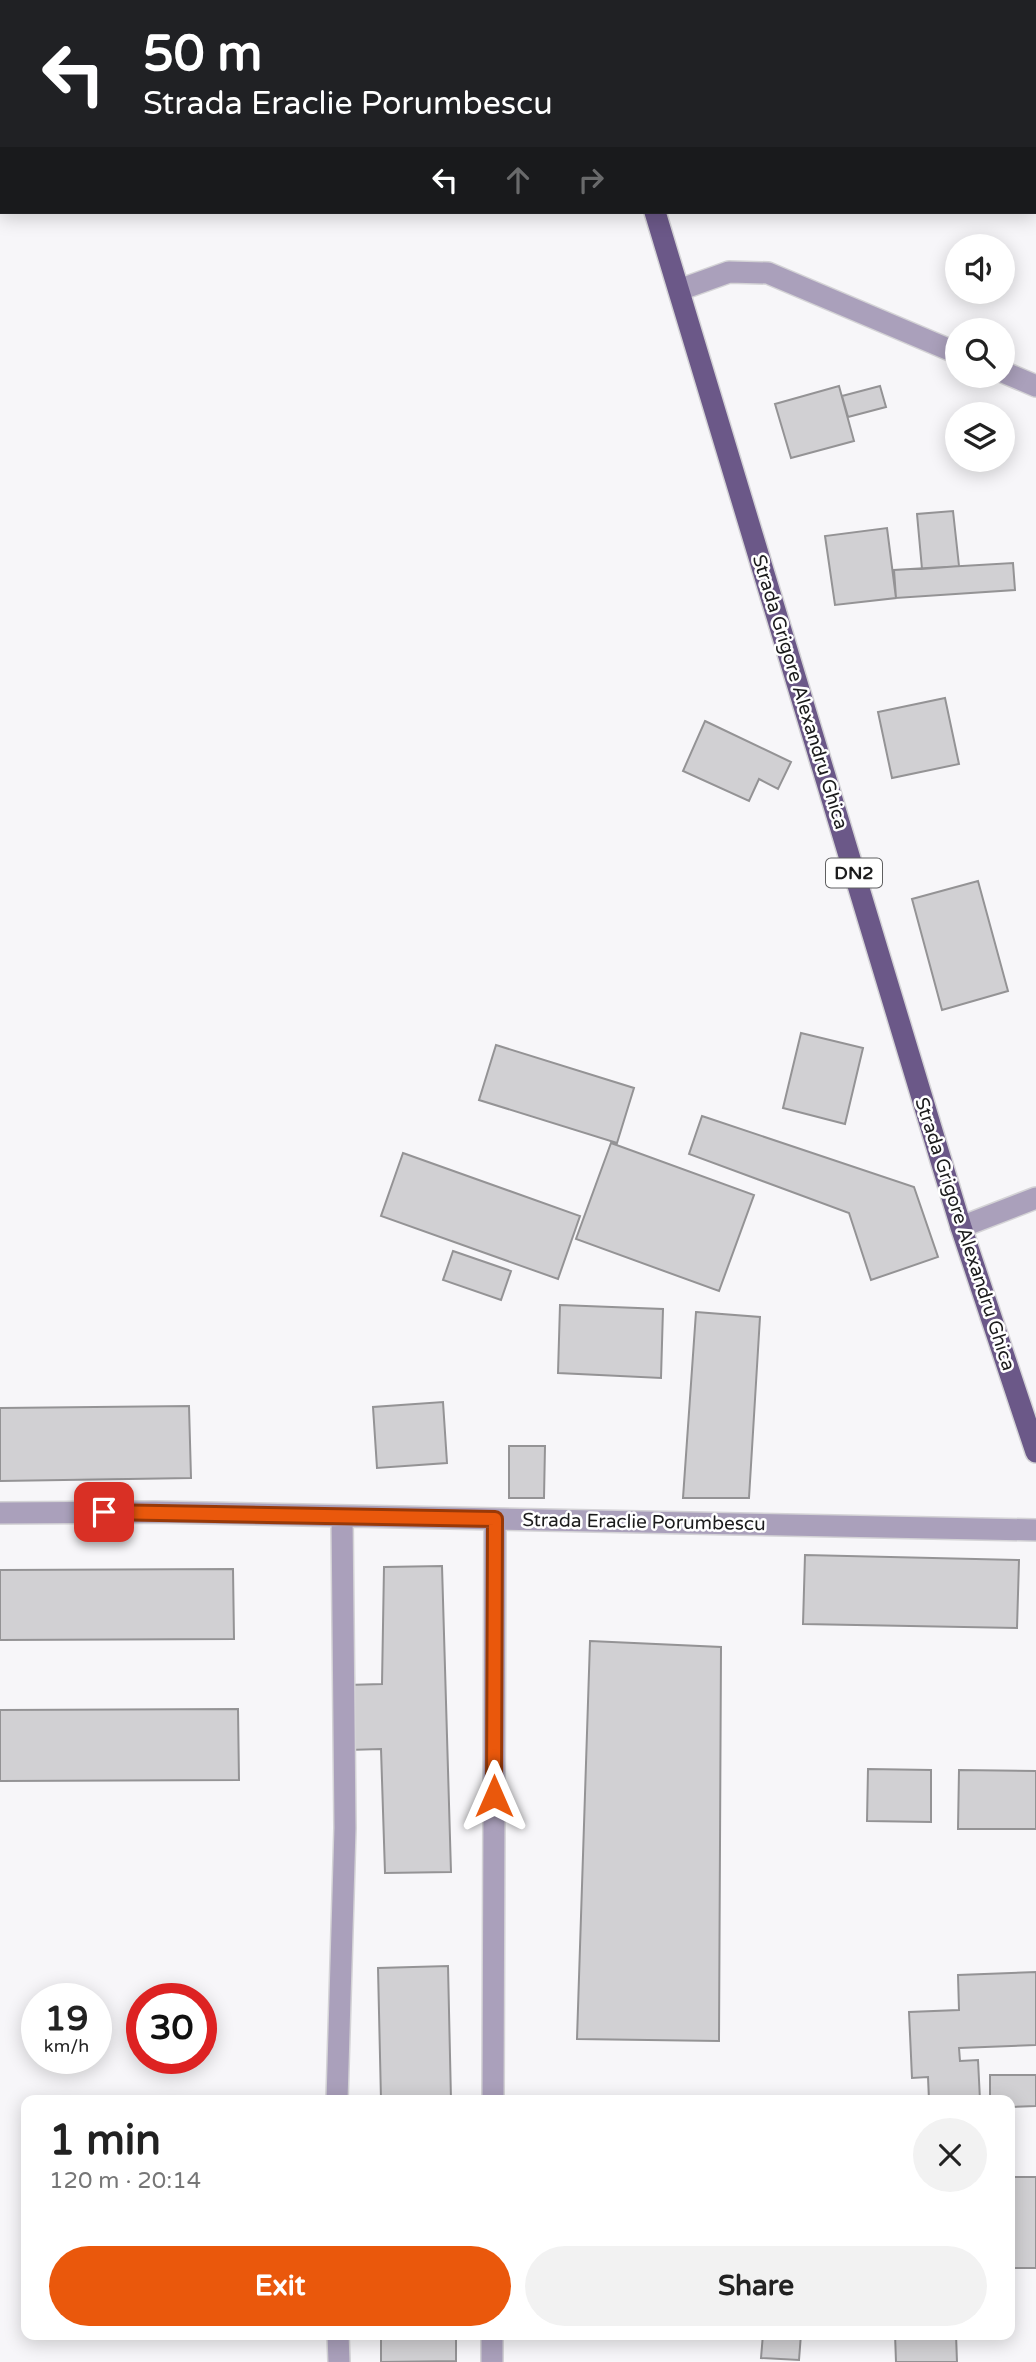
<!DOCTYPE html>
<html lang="en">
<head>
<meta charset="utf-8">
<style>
	:root { --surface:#fff; --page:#f2f2f2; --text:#222; --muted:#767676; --accent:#ea580c }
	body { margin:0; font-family:"Varela Round",sans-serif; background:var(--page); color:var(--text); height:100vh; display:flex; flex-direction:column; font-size:26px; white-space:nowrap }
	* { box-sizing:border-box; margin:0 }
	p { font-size:23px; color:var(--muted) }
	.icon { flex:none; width:38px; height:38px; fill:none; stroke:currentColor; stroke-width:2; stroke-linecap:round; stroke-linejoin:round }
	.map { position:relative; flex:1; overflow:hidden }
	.sheet { position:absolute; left:21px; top:2095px; width:994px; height:245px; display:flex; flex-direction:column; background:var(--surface); border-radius:14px; box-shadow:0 4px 18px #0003 }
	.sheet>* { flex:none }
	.banner { position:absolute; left:0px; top:0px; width:1036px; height:214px; box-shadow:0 4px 18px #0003; background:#202124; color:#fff; overflow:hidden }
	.buttons { position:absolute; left:945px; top:234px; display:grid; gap:14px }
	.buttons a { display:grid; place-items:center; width:70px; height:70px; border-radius:50%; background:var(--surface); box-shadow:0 4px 18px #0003; font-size:35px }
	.speed { position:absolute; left:21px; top:1983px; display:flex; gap:14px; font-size:35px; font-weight:700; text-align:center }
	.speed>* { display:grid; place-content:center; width:91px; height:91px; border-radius:50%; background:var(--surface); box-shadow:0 4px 18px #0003; line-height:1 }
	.speed small { font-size:18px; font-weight:400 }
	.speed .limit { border:10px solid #d22; background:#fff; color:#111 }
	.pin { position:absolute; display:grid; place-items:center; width:60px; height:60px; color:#fff; margin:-30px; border-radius:14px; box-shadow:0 4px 10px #0006 }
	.me { position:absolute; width:77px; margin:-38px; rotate:0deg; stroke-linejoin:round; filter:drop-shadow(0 0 5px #0008) }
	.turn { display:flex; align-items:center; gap:24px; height:147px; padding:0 28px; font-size:32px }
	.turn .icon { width:91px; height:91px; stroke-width:2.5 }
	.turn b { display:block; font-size:49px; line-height:60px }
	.lanes { display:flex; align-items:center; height:66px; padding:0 28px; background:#0003; justify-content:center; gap:35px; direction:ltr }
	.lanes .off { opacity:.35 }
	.round { display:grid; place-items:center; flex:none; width:74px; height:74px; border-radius:37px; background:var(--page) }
	.headline { display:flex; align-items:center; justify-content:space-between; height:119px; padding:0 28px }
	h1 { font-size:42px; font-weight:700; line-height:52px }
	.button { display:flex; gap:14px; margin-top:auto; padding:14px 28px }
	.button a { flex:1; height:80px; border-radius:42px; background:var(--accent); color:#fff; font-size:28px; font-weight:700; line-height:80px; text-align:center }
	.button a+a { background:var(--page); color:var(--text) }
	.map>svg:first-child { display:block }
	.building { fill:#d1d0d3; stroke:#949395; stroke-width:2 }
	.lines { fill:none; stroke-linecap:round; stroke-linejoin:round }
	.minor-casing { stroke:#d4d3d6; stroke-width:24 }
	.major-casing { stroke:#d4d3d6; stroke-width:24 }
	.minor { stroke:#aaa0bb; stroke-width:21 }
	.major { stroke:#6b5888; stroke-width:21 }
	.route-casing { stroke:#983908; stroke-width:18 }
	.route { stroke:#ea580c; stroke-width:12 }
	.labels { text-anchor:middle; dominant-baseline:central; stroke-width:5; stroke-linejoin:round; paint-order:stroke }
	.shield { fill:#fff; stroke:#5f5f60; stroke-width:2 }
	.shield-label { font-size:18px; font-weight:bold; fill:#1b1b1c }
	.street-label { font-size:19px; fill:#1b1b1c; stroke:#fff }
</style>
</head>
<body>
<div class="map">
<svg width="1036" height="2362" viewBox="0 0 1036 2362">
	<rect width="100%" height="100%" fill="#f7f6f9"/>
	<!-- building -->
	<path class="building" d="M839 386 854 441 791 458 775 404Z
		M880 386 886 407 848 417 842 396Z
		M953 511 959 566 922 569 917 514Z
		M887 528 896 598 835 605 825 536Z
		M1013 563 1015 590 896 598 894 570Z
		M945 698 959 764 892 778 878 712Z
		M705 721 791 762 778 789 759 779 749 801 683 771Z
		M978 881 1008 991 942 1010 912 899Z
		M801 1033 863 1048 845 1124 783 1108Z
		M496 1045 634 1088 617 1143 479 1100Z
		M702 1116 914 1187 938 1257 871 1280 849 1213 689 1154Z
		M611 1143 754 1195 719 1291 576 1239Z
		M403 1153 580 1216 558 1279 381 1216Z
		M453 1251 511 1271 501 1300 443 1280Z
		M560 1305 663 1309 661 1378 558 1373Z
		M696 1312 760 1317 749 1498H683Z
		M443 1402 447 1463 377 1468 373 1407Z
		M189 1406 191 1478 0 1481V1408Z
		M509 1446H545L544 1498H509Z
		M805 1555 1019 1560 1017 1628 803 1624Z
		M442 1566 451 1872 385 1873 381 1749 348 1750 347 1685 382 1684 384 1567Z
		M233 1569 234 1639 0 1640V1570Z
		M590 1641 721 1647 719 2041 577 2039Z
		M238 1709 239 1780 0 1781V1710Z
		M868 1769 931 1770V1822L867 1821Z
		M959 1770 1036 1771V1829H958Z
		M448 1966 451 2100H381L378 1968Z
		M1036 1972V2045L959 2048 960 2061 978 2060 980 2100H929L928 2077 912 2078 909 2012 959 2010 958 1975Z
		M990 2075H1036V2106L1010 2107V2100H990Z
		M1010 2177H1036V2268H1010Z
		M381 2334H456V2361L381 2362Z
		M763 2334H801L799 2360 761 2358Z
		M895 2334H956L957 2362H896Z"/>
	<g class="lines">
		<!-- minor casing -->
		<g class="minor-casing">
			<path id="minor" d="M679 290 729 272 768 273 957 353
				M1003 372 1036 386
				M961 1227 1036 1198
				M0 1513 155 1512 1036 1530
				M337 2100 345 1828 342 1516
				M493 2100 495 1519
				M338 2334 339 2362
				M492 2362V2334"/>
		</g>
		<!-- major casing -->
		<g class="major-casing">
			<path id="major" d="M591 0V2
				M655 212 961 1227 1036 1452"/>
		</g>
		<!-- minor -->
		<use href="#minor" class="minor"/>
		<!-- major -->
		<use href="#major" class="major"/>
	</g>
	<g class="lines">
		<!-- route casing -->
		<g class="route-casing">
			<path id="route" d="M104 1512 495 1519 494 1796"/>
		</g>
		<!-- route -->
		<use href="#route" class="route"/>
	</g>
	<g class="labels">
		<!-- shield labels -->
		<rect class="shield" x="826" y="858.5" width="56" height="29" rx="5"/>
		<g class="shield-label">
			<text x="854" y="873">DN2</text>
		</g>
		<!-- street labels -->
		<g class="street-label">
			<text transform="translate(800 692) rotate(73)">Strada Grigore Alexandru Ghica</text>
			<text transform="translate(965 1234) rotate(72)">Strada Grigore Alexandru Ghica</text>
			<text transform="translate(644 1522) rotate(1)">Strada Eraclie Porumbescu</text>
		</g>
	</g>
</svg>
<div class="buttons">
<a><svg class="icon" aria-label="sound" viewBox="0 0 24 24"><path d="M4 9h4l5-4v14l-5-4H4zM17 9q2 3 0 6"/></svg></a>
<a><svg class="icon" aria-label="search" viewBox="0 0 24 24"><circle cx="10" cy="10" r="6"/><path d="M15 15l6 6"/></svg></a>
<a><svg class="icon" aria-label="layers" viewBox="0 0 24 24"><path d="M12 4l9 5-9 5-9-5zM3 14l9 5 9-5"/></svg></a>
</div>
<div class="speed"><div>19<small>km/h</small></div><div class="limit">30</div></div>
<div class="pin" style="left:104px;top:1512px;background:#d93025"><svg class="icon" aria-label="arrive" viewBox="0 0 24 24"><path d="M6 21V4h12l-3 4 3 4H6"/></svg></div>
<svg class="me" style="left:494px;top:1796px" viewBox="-20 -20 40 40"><path d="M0-17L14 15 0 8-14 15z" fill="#ea580c" stroke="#fff" stroke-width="4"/></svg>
<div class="banner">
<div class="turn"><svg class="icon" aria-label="left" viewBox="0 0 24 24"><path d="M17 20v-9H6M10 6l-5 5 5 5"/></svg><div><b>50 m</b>Strada Eraclie Porumbescu</div></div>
<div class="lanes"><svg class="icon" aria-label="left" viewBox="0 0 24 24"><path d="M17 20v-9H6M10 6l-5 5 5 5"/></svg><svg class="icon off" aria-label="ahead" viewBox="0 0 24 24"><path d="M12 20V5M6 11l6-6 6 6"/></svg><svg class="icon off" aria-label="right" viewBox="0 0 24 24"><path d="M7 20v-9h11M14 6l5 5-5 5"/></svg></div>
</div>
<section class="sheet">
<div class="headline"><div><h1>1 min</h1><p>120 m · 20:14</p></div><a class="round"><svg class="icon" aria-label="close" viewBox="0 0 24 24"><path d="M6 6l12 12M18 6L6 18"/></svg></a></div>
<div class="button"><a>Exit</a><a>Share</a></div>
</section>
</div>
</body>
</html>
